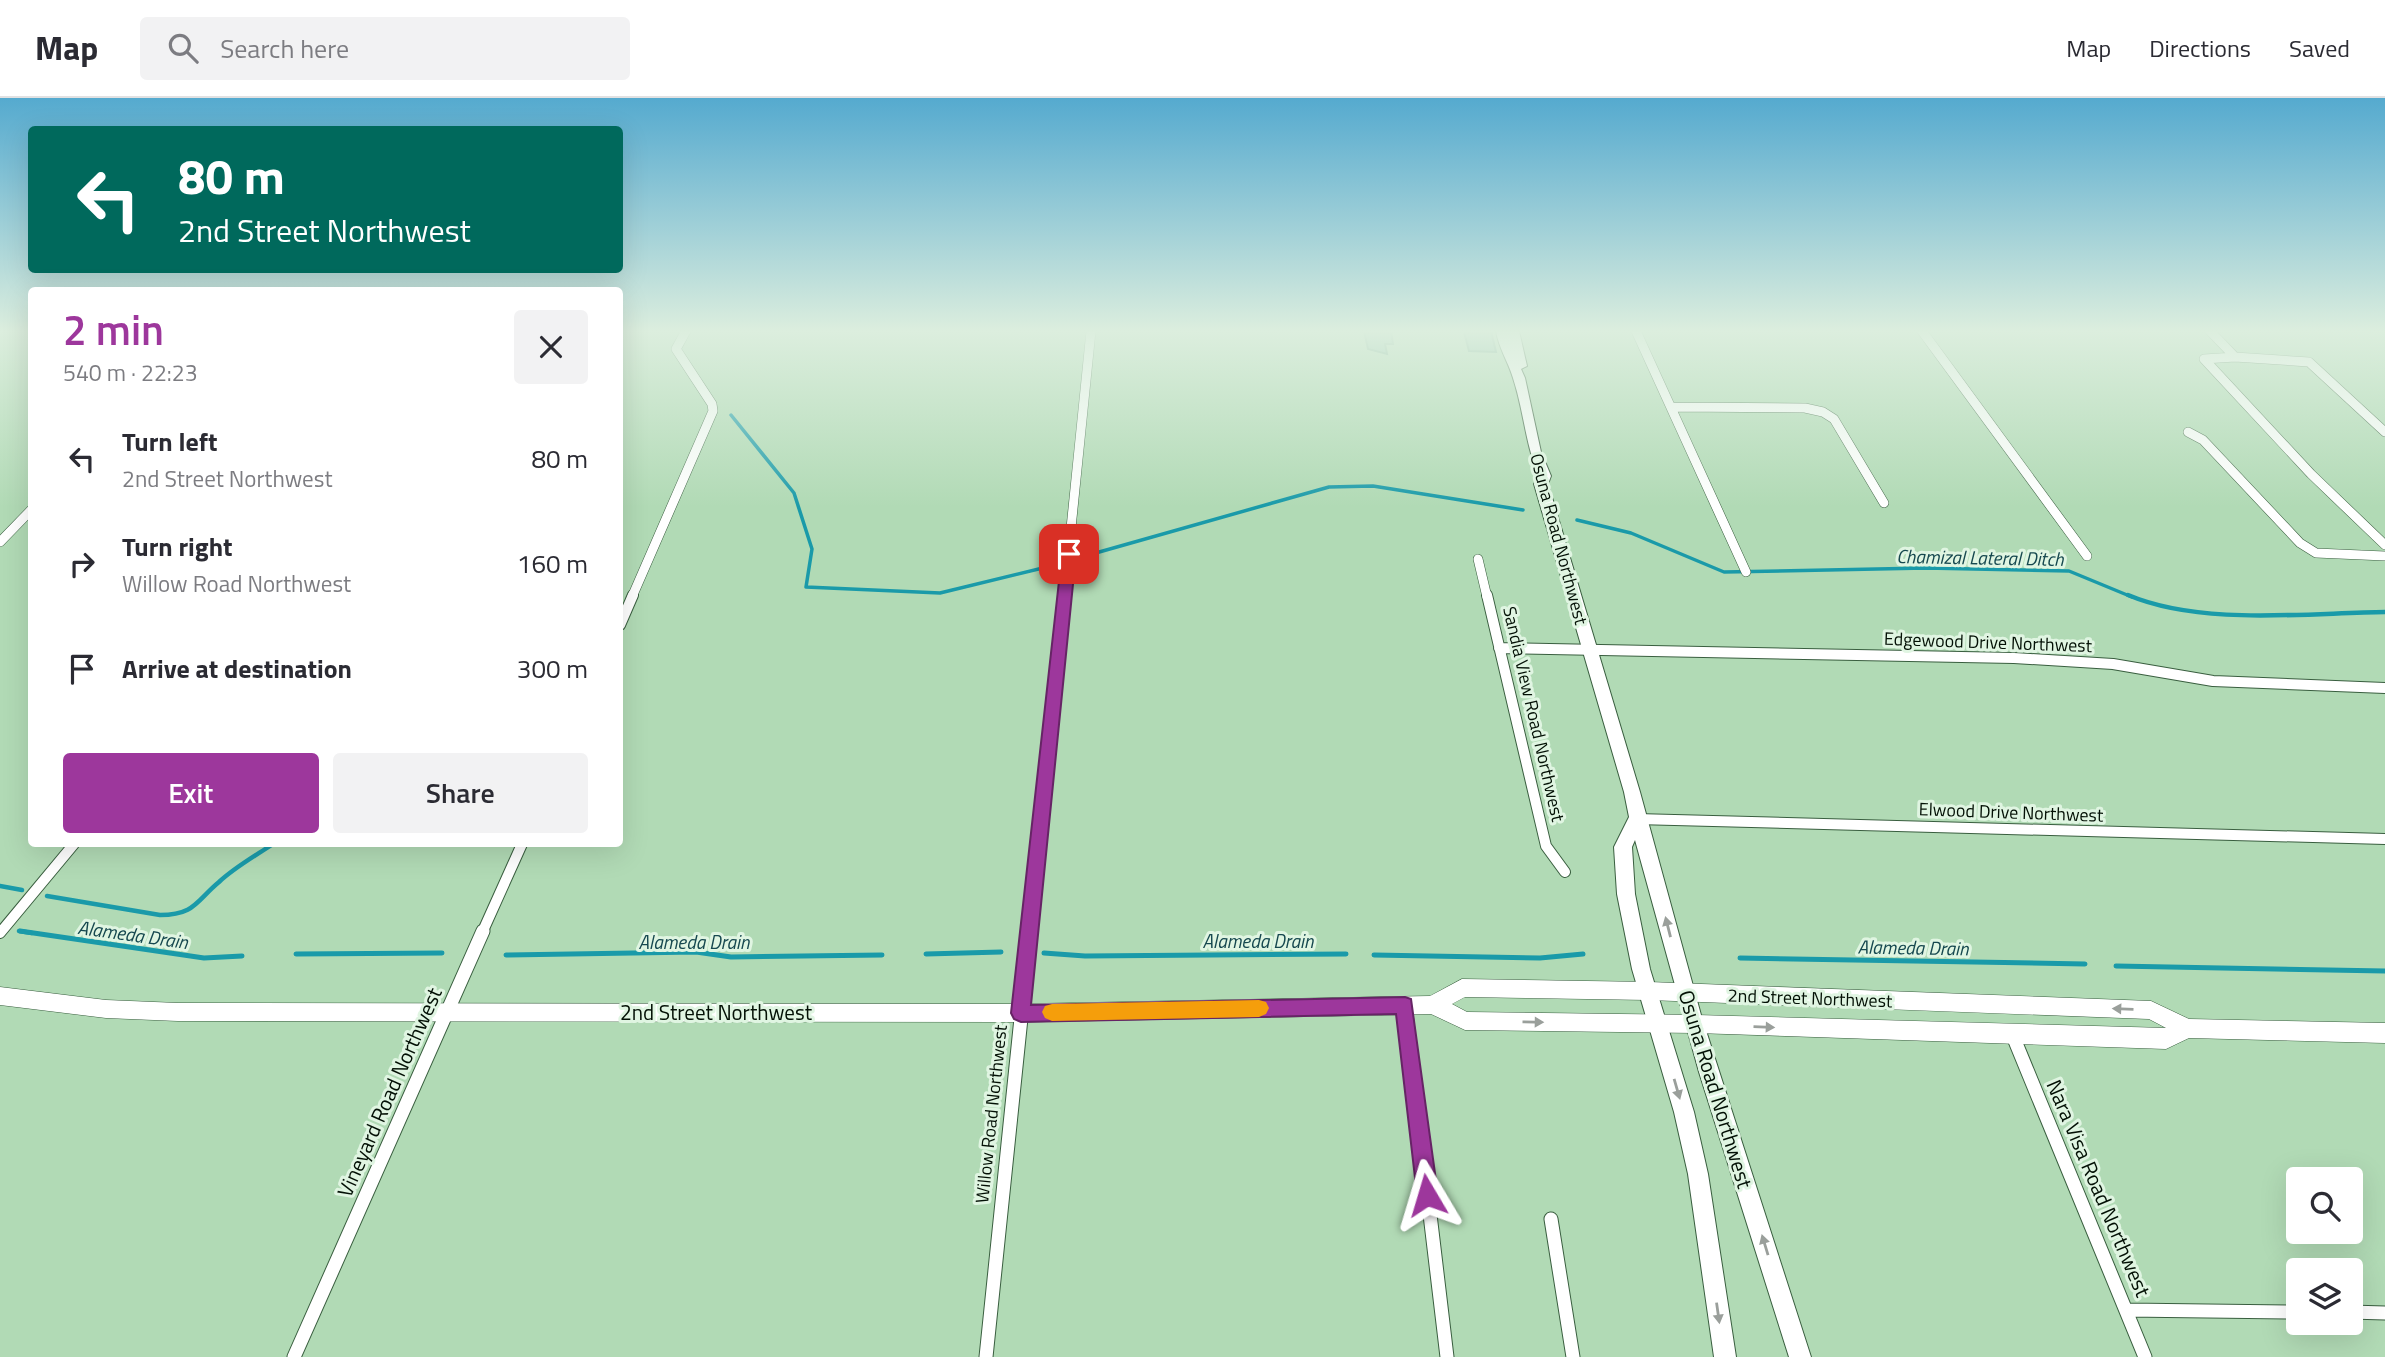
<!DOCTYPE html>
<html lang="en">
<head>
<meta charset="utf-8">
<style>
	:root { --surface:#fff; --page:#f2f2f3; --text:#2b2b33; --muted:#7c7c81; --line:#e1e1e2; --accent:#9d379c }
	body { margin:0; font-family:"Titillium Web",sans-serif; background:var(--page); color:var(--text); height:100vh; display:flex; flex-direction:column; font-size:26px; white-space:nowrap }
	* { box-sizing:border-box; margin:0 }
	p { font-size:23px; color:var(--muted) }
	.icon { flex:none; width:38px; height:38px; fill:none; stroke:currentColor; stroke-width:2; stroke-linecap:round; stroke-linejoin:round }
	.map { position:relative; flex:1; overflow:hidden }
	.panel { position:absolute; left:28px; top:189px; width:595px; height:560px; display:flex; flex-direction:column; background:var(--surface); border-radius:7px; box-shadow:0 7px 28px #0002 }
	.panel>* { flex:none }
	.hud { position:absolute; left:28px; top:28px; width:595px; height:147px; border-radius:7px; box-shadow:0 7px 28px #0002; background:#00695c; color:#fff; overflow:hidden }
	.fabs { position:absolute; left:2286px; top:1069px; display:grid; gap:14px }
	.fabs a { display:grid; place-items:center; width:77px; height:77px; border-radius:7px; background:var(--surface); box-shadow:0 7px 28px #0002; font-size:35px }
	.pin { position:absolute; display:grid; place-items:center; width:60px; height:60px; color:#fff; margin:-30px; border-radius:14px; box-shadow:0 4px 10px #0006 }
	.me { position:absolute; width:77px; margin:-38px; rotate:353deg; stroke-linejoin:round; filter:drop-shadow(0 0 5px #0008) }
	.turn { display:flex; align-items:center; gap:24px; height:147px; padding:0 35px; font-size:32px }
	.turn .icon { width:91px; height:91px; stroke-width:2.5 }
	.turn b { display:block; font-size:49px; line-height:60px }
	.round { display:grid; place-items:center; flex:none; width:74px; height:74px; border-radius:7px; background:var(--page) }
	.head { display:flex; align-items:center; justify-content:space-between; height:119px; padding:0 35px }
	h1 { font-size:42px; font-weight:600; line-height:52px; color:var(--accent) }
	.cta { display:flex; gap:14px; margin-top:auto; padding:14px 35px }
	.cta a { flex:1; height:80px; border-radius:7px; background:var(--accent); color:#fff; font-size:28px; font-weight:600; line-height:80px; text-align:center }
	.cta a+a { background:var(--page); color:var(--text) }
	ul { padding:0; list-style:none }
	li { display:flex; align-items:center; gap:21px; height:105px; padding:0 35px }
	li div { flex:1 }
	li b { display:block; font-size:26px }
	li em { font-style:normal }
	header { display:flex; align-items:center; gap:42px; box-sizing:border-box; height:98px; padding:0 35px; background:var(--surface); border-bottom:2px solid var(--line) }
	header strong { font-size:33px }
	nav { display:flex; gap:38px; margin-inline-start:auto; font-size:24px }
	.search { width:490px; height:63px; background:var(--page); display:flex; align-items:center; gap:18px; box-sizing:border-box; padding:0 24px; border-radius:7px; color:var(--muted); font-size:26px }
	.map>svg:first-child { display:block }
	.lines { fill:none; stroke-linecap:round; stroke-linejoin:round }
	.stream-far2 { stroke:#1a9aa9; stroke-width:3.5 }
	.stream-far1 { stroke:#1a9aa9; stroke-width:4.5 }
	.stream { stroke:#1a9aa9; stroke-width:5 }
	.building { fill:#88c0aa; stroke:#679e89; stroke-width:2 }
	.minor-far2-casing { stroke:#395e3f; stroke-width:10 }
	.minor-far1-casing { stroke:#395e3f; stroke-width:12 }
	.minor-casing { stroke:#395e3f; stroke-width:15 }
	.secondary-casing { stroke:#395e3f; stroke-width:2 }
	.primary-casing { stroke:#395e3f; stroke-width:1 }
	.minor-far2 { stroke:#fff; stroke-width:9 }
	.minor-far1 { stroke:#fff; stroke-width:10 }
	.minor { stroke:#fff; stroke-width:13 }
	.secondary { fill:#fff; fill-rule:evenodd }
	.primary { fill:#fff; fill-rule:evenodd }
	.oneway { fill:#9a9f9b }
	.route { fill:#9d379c; stroke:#662465; stroke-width:2 }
	.slow { fill:#f59e0b }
	.labels { text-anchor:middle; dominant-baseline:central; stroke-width:6; stroke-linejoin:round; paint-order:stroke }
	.street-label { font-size:18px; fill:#031005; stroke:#e0f5e2 }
	.water-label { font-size:19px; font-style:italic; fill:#16484f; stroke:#e0f5e2 }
	.near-street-label { font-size:21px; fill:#031005; stroke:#e0f5e2 }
</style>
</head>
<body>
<header>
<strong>Map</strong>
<div class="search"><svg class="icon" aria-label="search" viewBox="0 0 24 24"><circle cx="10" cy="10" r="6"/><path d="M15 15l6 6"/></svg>Search here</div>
<nav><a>Map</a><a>Directions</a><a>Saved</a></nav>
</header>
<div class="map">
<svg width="2385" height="1259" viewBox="0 0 2385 1259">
	<rect width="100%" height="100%" fill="#b1dab5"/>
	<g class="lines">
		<!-- stream-far2 -->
		<path class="stream-far2" d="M731 317 794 395 812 451 806 489 940 495 1055 467
			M1577 422 1631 435 1724 474 1926 470 2069 473 2132 499
			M1078 460 1329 389 1373 388 1523 412"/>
		<!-- stream-far1 -->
		<path class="stream-far1" d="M2128 497C2201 528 2305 515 2385 514
			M0 788 22 792
			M47 798 160 817C195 817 196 803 219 784 235 769 255 758 273 746
			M19 833 32 835"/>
		<!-- stream -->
		<path class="stream" d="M20 833 204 860 242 858
			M1044 855 1085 858 1346 856
			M296 856 442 855
			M926 856 1001 854
			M506 857 696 854 731 859 882 857
			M1374 857 1540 860 1583 856
			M1740 860 2085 866
			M2116 868 2385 873"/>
	</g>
	<!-- building -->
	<path class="building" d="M1364 233H1391L1393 246H1385L1387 256 1368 251Z
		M1491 233 1496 254 1469 253 1464 234Z"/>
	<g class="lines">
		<!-- minor-far2 casing -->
		<g class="minor-far2-casing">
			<path id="minor-far2" d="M1636 233 1746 474
				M1922 233 2087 458
				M2210 233 2235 259
				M1673 309 1805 310 1823 314 1834 321 1884 405
				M2188 334 2203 342 2300 445 2316 455 2385 458
				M2385 334 2309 264 2235 259 2204 261 2311 376 2385 447
				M0 444 32 411
				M1478 461 1487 499
				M632 499 713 313 712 306 676 251 686 233
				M1064 499 1091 233"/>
		</g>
		<!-- minor-far1 casing -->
		<g class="minor-far1-casing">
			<path id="minor-far1" d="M1487 497 1546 748 1565 774
				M620 527 633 497
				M1499 550 2014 560 2113 566 2213 583 2385 590
				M1636 721 2385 741
				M0 835 74 746
				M482 835 522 746
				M1029 835 1064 497"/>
		</g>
		<!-- minor casing -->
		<g class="minor-casing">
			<path id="minor" d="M1405 907 1447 1259
				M2013 938 2145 1259
				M1551 1121 1573 1259
				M2127 1212 2298 1214
				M2350 1214 2385 1215
				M294 1259 483 833
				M986 1259 1030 833"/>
		</g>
		<!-- secondary casing -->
		<g class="secondary-casing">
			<path id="secondary" d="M1496 233H1519L1527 268 1521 271 1525 280 1541 354 1551 378 1548 386 1640 694 1701 917 1811 1259H1789L1699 974 1635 742 1632 749 1635 796 1650 871 1694 1014 1708 1076 1736 1259H1714L1688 1076 1674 1014 1632 871 1617 796 1614 749 1629 719 1624 694 1534 386 1539 378C1525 346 1524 313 1513 280 1508 263 1499 251 1496 233Z"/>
		</g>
		<!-- primary casing -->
		<g class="primary-casing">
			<path id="primary" d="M1462 881 1649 884 2151 903 2189 921 2385 925V945L2189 940 2166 951 1696 935 1465 932 1431 916 1021 924 178 923 106 920 0 907V889L106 902 178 905 1021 906 1430 898ZM1465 899 1649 902 2149 921 2166 930 1696 917 1467 914 1452 906Z"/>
		</g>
		<!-- minor-far2 -->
		<use href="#minor-far2" class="minor-far2"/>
		<!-- minor-far1 -->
		<use href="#minor-far1" class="minor-far1"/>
		<!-- minor -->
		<use href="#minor" class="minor"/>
		<!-- secondary -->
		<use href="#secondary" class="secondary"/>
		<!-- primary -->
		<use href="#primary" class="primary"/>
	</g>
	<!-- one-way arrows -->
	<defs><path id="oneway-solid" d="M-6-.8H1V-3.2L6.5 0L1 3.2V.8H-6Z" transform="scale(1.75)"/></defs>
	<g class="oneway">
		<use href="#oneway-solid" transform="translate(1668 829) rotate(-104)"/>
		<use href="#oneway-solid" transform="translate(2123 911) rotate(-178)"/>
		<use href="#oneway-solid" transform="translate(1533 924) rotate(1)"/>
		<use href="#oneway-solid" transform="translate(1764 929) rotate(2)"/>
		<use href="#oneway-solid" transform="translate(1677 991) rotate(74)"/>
		<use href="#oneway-solid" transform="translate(1765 1147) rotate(-107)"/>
		<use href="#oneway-solid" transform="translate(1718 1215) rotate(82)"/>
	</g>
	<!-- sky -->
	<linearGradient id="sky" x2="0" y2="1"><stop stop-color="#55aacf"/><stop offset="0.57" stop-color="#dceede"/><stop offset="1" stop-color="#dceede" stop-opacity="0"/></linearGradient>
	<rect width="2385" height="409" fill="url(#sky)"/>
	<!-- route -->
	<path class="route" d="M1069 452 1076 456 1031 907 1405 899 1411 901 1438 1097 1435 1104 1427 1107 1420 1104 1417 1097 1396 916 1021 924 1014 921 1011 915 1062 456Z"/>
	<!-- slow -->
	<path class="slow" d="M1259 902 1266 904 1269 910 1266 916 1259 919 1052 923 1045 920 1042 914 1045 908 1052 906Z"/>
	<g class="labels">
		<!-- street labels -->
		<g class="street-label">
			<text transform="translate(1559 441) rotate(75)">Osuna Road Northwest</text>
			<text transform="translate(1988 544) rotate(2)">Edgewood Drive Northwest</text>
			<text transform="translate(1534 616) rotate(77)">Sandia View Road Northwest</text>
			<text transform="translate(2011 714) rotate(2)">Elwood Drive Northwest</text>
			<text transform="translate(1810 900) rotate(2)">2nd Street Northwest</text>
			<text transform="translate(991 1016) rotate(-84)">Willow Road Northwest</text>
		</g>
		<!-- water labels -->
		<g class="water-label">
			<text transform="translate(1980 459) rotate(1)">Chamizal Lateral Ditch</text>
			<text transform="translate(133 836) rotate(8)">Alameda Drain</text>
			<text x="1258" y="842">Alameda Drain</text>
			<text x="694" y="843">Alameda Drain</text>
			<text transform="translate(1913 849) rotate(1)">Alameda Drain</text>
		</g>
		<!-- near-street labels -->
		<g class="near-street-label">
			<text x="716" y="914">2nd Street Northwest</text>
			<text transform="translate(1716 991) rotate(73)">Osuna Road Northwest</text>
			<text transform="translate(389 994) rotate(-66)">Vineyard Road Northwest</text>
			<text transform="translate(2099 1090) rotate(67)">Nara Visa Road Northwest</text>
		</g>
	</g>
</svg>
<div class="fabs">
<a><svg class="icon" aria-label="search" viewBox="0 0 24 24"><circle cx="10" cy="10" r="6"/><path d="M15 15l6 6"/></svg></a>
<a><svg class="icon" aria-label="layers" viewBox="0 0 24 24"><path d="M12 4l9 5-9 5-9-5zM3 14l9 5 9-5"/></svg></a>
</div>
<div class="pin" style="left:1069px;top:456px;background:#d93025"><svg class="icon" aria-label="arrive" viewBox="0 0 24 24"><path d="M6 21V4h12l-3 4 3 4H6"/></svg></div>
<svg class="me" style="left:1427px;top:1097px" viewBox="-20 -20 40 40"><path d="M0-17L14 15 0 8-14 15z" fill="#9d379c" stroke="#fff" stroke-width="4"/></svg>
<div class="hud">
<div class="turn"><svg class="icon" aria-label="left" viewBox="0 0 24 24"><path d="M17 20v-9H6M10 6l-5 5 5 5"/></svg><div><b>80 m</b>2nd Street Northwest</div></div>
</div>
<section class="panel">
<div class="head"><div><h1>2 min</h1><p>540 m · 22:23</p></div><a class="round"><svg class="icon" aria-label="close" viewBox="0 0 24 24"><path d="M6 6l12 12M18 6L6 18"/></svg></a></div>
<ul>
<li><svg class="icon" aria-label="left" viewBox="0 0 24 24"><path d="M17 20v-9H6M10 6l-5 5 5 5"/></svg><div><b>Turn left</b><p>2nd Street Northwest</p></div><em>80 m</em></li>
<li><svg class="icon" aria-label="right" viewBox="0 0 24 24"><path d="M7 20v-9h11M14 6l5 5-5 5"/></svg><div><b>Turn right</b><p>Willow Road Northwest</p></div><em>160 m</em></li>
<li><svg class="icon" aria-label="arrive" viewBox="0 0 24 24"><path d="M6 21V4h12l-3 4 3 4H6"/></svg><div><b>Arrive at destination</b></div><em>300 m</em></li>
</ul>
<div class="cta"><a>Exit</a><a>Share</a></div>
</section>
</div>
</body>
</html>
